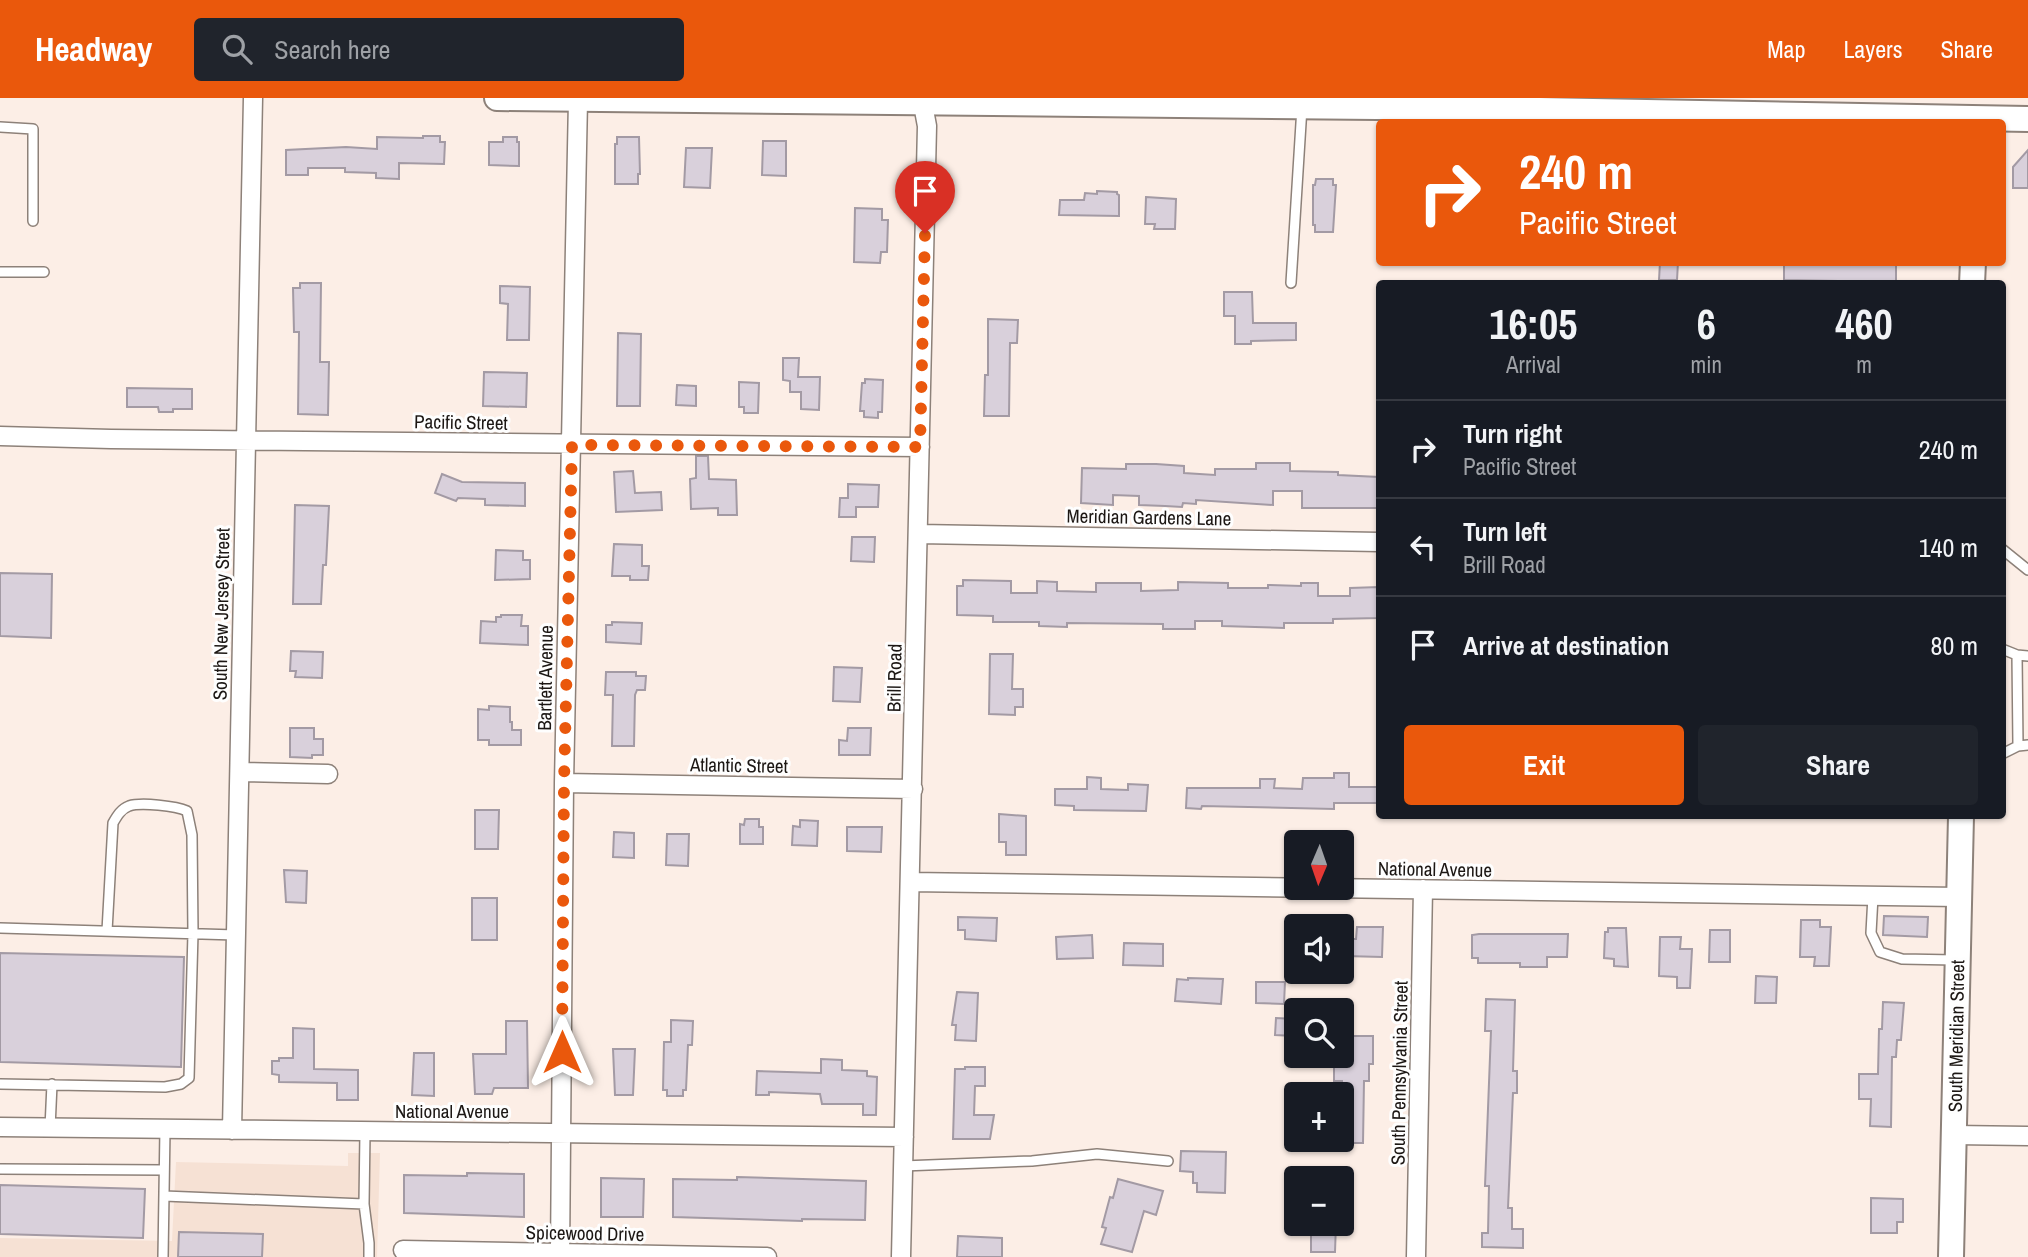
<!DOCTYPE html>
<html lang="en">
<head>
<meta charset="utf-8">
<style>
	:root { --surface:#171b24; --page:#20242c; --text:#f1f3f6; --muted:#9ea1a6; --line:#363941; --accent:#ea580c }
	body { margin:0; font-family:"Archivo Narrow",sans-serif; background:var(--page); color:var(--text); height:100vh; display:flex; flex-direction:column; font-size:26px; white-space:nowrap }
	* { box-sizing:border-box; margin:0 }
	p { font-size:23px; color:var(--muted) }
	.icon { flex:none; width:38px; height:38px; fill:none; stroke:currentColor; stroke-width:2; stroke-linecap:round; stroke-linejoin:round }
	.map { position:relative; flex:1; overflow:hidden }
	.side { position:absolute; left:1376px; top:182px; width:630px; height:539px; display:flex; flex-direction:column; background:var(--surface); border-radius:7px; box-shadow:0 2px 5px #0004 }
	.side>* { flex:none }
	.top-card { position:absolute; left:1376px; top:21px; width:630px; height:147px; border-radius:7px; box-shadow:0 2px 5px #0004; background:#ea580c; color:#fff; overflow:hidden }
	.needle { width:46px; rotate:182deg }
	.tools { position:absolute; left:1284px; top:732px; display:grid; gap:14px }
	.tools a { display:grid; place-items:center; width:70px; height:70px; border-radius:7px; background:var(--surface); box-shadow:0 2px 5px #0004; font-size:35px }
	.pin { position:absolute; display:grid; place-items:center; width:60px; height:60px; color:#fff; margin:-72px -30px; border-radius:50% 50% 50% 0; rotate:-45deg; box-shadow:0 0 7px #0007 }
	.pin .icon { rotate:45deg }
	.me { position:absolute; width:77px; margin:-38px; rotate:0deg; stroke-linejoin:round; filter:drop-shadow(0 0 5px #0008) }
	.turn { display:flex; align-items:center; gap:24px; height:147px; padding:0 28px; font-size:32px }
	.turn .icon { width:91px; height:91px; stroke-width:2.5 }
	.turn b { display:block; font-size:49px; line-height:60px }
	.eta { display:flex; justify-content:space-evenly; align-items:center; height:119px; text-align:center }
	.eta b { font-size:42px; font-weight:700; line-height:49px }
	.cta { display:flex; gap:14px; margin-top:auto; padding:14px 28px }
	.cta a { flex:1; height:80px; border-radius:7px; background:var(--accent); color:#fff; font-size:28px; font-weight:700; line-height:80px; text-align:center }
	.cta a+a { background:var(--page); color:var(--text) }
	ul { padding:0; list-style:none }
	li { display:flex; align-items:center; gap:21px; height:98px; padding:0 28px; border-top:2px solid var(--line) }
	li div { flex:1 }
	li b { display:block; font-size:26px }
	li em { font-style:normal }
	header { display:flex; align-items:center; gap:42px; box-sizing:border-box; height:98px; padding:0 35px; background:var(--accent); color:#fff }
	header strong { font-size:33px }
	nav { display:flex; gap:38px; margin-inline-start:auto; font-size:24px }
	.search { width:490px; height:63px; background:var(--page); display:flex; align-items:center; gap:18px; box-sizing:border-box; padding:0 24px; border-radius:7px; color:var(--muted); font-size:26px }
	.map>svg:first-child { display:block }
	.built { fill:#f6e1d4 }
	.building { fill:#d9d0db; stroke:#a39aa4; stroke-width:2 }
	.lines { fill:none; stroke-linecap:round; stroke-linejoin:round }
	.lane-casing { stroke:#8d8179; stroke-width:12 }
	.street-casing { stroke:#8d8179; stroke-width:21 }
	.secondary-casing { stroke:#8d8179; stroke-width:28 }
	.lane { stroke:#fff; stroke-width:9 }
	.street { stroke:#fff; stroke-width:18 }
	.secondary { stroke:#fff; stroke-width:24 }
	.route { stroke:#ea580c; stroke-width:12; stroke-dasharray:0 21.6 }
	.labels { text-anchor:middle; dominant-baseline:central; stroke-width:6; stroke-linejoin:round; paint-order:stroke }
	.street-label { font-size:19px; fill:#1c1714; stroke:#fefefe }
</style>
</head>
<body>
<header>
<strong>Headway</strong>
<div class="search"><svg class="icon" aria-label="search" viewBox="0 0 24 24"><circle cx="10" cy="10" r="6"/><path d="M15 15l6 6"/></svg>Search here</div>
<nav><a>Map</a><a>Layers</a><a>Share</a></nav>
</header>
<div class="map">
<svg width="2028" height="1159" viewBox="0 0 2028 1159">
	<rect width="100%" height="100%" fill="#fceee6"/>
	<!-- built -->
	<path class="built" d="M348 1055H380L377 1159H0V1140L172 1143 176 1064 348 1068Z"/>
	<!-- building -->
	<path class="building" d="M423 38H440V44H445L444 66 399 65V81L376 80V75L345 74V70H308V77H286V52L346 49 377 51V39L423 40Z
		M503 39H517V44H519V68L489 67V44H503Z
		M617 39H639L640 76H638V86H615V46H617Z
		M763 43H786V78L762 77Z
		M686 50H712L710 90 684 89Z
		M2028 52V90H2013V69Z
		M1316 81H1333V87H1336L1333 134H1315V127H1313V87H1315Z
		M1097 93 1117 94V96L1119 97V118L1059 117 1060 102H1084L1085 95 1097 96Z
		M1146 99 1176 101 1175 131H1154L1155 126H1145Z
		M855 110 882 111V122H888L887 154H881L880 165 854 164Z
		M1660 164H1678L1677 182H1659Z
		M1784 164H1896V186H1837V183L1784 182Z
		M300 185H321L320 264H329L328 317 298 316 299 234H294L293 190H300Z
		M500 188 530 189 529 242H507L508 206 500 205Z
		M1224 194H1252L1253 225H1296V242L1251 243V246H1235V218H1224Z
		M988 221 1018 222 1017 245H1010L1009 318H984L985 277H988Z
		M618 235 641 236 640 308H617Z
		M783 260H799L798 279H820L819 312 801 311V294H790V283L783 282Z
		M484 274 527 275 526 309 483 308Z
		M865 281 883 282 882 314H878V320L864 319V313H860L862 285H865Z
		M739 284 759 285 758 315H744V309H739Z
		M677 287 696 288V308L676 307Z
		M127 290 192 291V311H173V314H159L158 309H127Z
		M696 358H708L709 381 736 382 737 417H718V410L691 411 690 381 696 380Z
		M1256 365H1290V373L1338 374V377L1379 379V410H1302V393H1273V407L1196 402V406L1183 405 1182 409 1165 408 1139 407V398L1113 397V407L1081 405 1082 370 1126 371V366H1156L1184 368V375L1215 377V371H1256Z
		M633 373 635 395 661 394 662 412 616 414 614 374Z
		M442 376 462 384 525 385V408L485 407V401L458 400 456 403 435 395Z
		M848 386 879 387 878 409H856V419H839L840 400H848Z
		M295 407 329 408 326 467H323L321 506H293Z
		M852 439H875L874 464 851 463Z
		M614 446 642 447V468H649L648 482H630V478H612Z
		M496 452 523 453V462H530V481L495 482Z
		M0 475 52 476 51 540 0 538Z
		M963 482 1011 483V495H1037V483L1057 484V493L1096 494V485H1141V493L1178 492V484L1228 485V490H1268V487L1301 488V485H1318V498H1350V490L1379 489V520L1333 521V525H1284V530L1222 528V523H1195V531H1163V526L1067 525V529L1039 528V524H993V518L957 517V488H963Z
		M501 517H522L521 528H528V547L480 545 481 523 496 524V519H501Z
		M612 524 642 525 641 546 606 544V527H612Z
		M291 553 323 554 322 580 295 579 296 573H290Z
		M990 556H1013L1012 591H1023V609H1015V617L989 616Z
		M834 569 862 570 860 604 833 603Z
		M606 574H636V578H646L645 592H637L635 597 634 648H612L613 597H605Z
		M489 608 510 609V624H512V632H521V647H489V642H478V611L489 612Z
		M290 630H314V641H323V657H312V660L290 659Z
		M848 630H871L870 657H839V642L847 643Z
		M1334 675H1349V689H1379V705H1334V711L1202 708 1201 711 1186 710 1187 690H1260V681H1275L1274 690 1302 691 1303 680H1334Z
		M1087 679 1101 680V691L1128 692V686L1148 687 1146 713 1074 712V708L1055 707V691H1087Z
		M475 712H499L498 751H475Z
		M999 716 1026 718V757H1006V744H999Z
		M745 721H759V729H763V746H740V726L744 727Z
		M800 722 818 723 817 748 792 747 793 728 800 729Z
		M847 729H882L881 754 847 753Z
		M614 734 634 735V760L613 759Z
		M667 736H689L688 768 666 767Z
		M284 772 307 773 306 805 286 804Z
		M472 800H497V842H472Z
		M1884 818 1928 819 1927 839 1883 837Z
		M958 819 997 820 996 843 965 841V832H958Z
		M1801 822H1820V829H1831L1829 868H1814L1815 859H1800Z
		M1357 829H1383L1382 859 1345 858V841H1356Z
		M1608 830H1626L1628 869 1614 868V861L1604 860 1605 834H1608Z
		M1710 832H1730V864H1709Z
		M1479 836H1568L1567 859H1547V869H1520V865H1478V860H1472V837Z
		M1092 837 1093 860 1057 861 1056 839Z
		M1660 839H1681L1680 851H1692L1690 890H1677V879L1659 878Z
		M1124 845 1163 846V868L1123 867Z
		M0 855 184 859 181 969 0 964Z
		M1756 878 1777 879 1776 905H1755Z
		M1188 880 1223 881 1221 906 1175 903 1177 881 1188 882Z
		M1256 884H1285L1284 906 1256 905Z
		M957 894 978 895 976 943 955 942 956 927H952Z
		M1486 901 1515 902 1513 973H1517V995H1513L1508 1110H1512V1131H1523V1150L1482 1149V1135H1488L1489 1088H1485L1491 933H1485Z
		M1883 904 1904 905 1901 942H1897L1896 959H1892L1891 1029 1870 1028 1871 1001H1859V976H1878L1879 931H1882Z
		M1276 920 1294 921V938L1275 937Z
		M671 922 693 923 692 947H688L686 992H683V998H667V992H663L664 944H671Z
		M506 923H527L528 990H494L492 996H475L473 956H506Z
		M293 930 314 931V971L358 972V1002H337V985L279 984V977L272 976V963H279V960H293Z
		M1342 938H1373V966H1369V983H1364L1363 1045H1342V983H1334V957H1342Z
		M613 951H635L633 997H615Z
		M414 955H434V998L412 997Z
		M821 961 842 962V972L867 973V978L877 979 876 1017H863V1006H822L820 996 769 994V997H756L757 973 821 975Z
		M965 969H985V988H975L974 1017H994L990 1041H953L955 971H965Z
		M1181 1053 1226 1054 1225 1095 1197 1094V1085H1193V1074L1180 1073Z
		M467 1075 524 1076V1119L404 1115V1077L467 1078Z
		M737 1079 866 1083 865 1122 802 1121V1123L673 1119V1081L737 1082Z
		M601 1080 644 1081 643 1119H601Z
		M1118 1081 1163 1093 1156 1117 1144 1113 1132 1154 1101 1146 1106 1130 1102 1129 1110 1099 1113 1100Z
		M0 1087 145 1091 143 1140 0 1136Z
		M1871 1100 1903 1101V1124H1897V1135H1871Z
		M1311 1125H1336L1335 1154H1311Z
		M179 1134 263 1136 262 1159H178Z
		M958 1138 1002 1140V1159H957Z"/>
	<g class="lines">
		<!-- lane casing -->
		<g class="lane-casing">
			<path id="lane" d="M0 29 33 31V123
				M0 174H44
				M1291 185 1302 9
				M2002 451 2028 472
				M2002 551 2017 557 2028 558
				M2017 557 2018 648
				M2002 656 2018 648 2028 647
				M1873 798 1871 835 1880 854 1902 861 1955 862
				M0 830 236 837
				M0 986 165 989 181 986 189 980 193 835 192 737 187 713C176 708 141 704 129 708 121 711 117 718 113 725L107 833
				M50 1030 52 986
				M903 1068 1032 1063 1097 1056 1168 1063
				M0 1071 164 1072
				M164 1098 364 1106 365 1034
				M364 1106 369 1145V1159
				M163 1159 165 1031"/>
		</g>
		<!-- street casing -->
		<g class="street-casing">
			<path id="street" d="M0 338 111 341 920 349
				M919 436 1379 444
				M240 674 328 676
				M564 685 913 691
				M910 784 1959 799
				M0 1029 904 1039
				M232 1032 253 0
				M1954 1037 2028 1038
				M403 1152 767 1159
				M560 1159 564 685 578 2
				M901 1159 927 28 924 12 913 0
				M1416 1159 1423 791"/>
		</g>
		<!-- secondary casing -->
		<g class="secondary-casing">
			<path id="secondary" d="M497 0 1377 9 2028 21
				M1972 186 1973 164
				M1951 1159 1961 718"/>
		</g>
		<!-- lane -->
		<use href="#lane" class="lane"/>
		<!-- street -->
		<use href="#street" class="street"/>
		<!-- secondary -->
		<use href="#secondary" class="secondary"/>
	</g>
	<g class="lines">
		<!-- route -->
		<path class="route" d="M562 954 564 685 572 347 920 349 925 135"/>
	</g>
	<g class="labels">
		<!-- street labels -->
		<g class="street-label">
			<text transform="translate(461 324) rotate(1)">Pacific Street</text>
			<text transform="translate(1149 419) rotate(1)">Meridian Gardens Lane</text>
			<text transform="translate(221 516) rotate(-89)">South New Jersey Street</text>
			<text transform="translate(545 580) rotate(-89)">Bartlett Avenue</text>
			<text transform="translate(894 580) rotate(-89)">Brill Road</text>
			<text transform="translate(739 667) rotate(1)">Atlantic Street</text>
			<text transform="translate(1435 771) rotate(1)">National Avenue</text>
			<text transform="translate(1956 938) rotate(-89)">South Meridian Street</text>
			<text transform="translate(1399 975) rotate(-89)">South Pennsylvania Street</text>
			<text x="452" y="1013">National Avenue</text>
			<text transform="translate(585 1135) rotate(1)">Spicewood Drive</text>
		</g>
	</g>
</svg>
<div class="tools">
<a><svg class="needle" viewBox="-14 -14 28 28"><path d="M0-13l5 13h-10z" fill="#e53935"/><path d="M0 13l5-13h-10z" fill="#9ea1a6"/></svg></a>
<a><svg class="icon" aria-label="sound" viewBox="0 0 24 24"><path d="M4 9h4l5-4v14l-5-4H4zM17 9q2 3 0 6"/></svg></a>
<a><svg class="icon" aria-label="search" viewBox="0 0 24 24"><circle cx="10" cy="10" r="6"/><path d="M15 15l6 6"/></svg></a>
<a>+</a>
<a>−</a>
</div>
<div class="pin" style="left:925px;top:135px;background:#d93025"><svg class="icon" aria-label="arrive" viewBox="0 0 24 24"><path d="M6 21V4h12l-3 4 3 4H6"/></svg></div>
<svg class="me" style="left:562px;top:954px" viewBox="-20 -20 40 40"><path d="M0-17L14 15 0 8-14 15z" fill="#ea580c" stroke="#fff" stroke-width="4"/></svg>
<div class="top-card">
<div class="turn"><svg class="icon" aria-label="right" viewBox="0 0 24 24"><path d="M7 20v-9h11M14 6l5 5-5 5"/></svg><div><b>240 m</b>Pacific Street</div></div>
</div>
<section class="side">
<div class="eta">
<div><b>16:05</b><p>Arrival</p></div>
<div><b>6</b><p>min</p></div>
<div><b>460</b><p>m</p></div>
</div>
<ul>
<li><svg class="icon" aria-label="right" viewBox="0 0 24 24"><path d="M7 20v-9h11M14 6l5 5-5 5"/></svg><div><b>Turn right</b><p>Pacific Street</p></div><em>240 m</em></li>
<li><svg class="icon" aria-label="left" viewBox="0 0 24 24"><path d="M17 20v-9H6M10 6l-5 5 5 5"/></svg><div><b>Turn left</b><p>Brill Road</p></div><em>140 m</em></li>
<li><svg class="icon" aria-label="arrive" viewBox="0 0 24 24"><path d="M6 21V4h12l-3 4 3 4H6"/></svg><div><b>Arrive at destination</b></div><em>80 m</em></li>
</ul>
<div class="cta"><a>Exit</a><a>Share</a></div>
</section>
</div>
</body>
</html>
